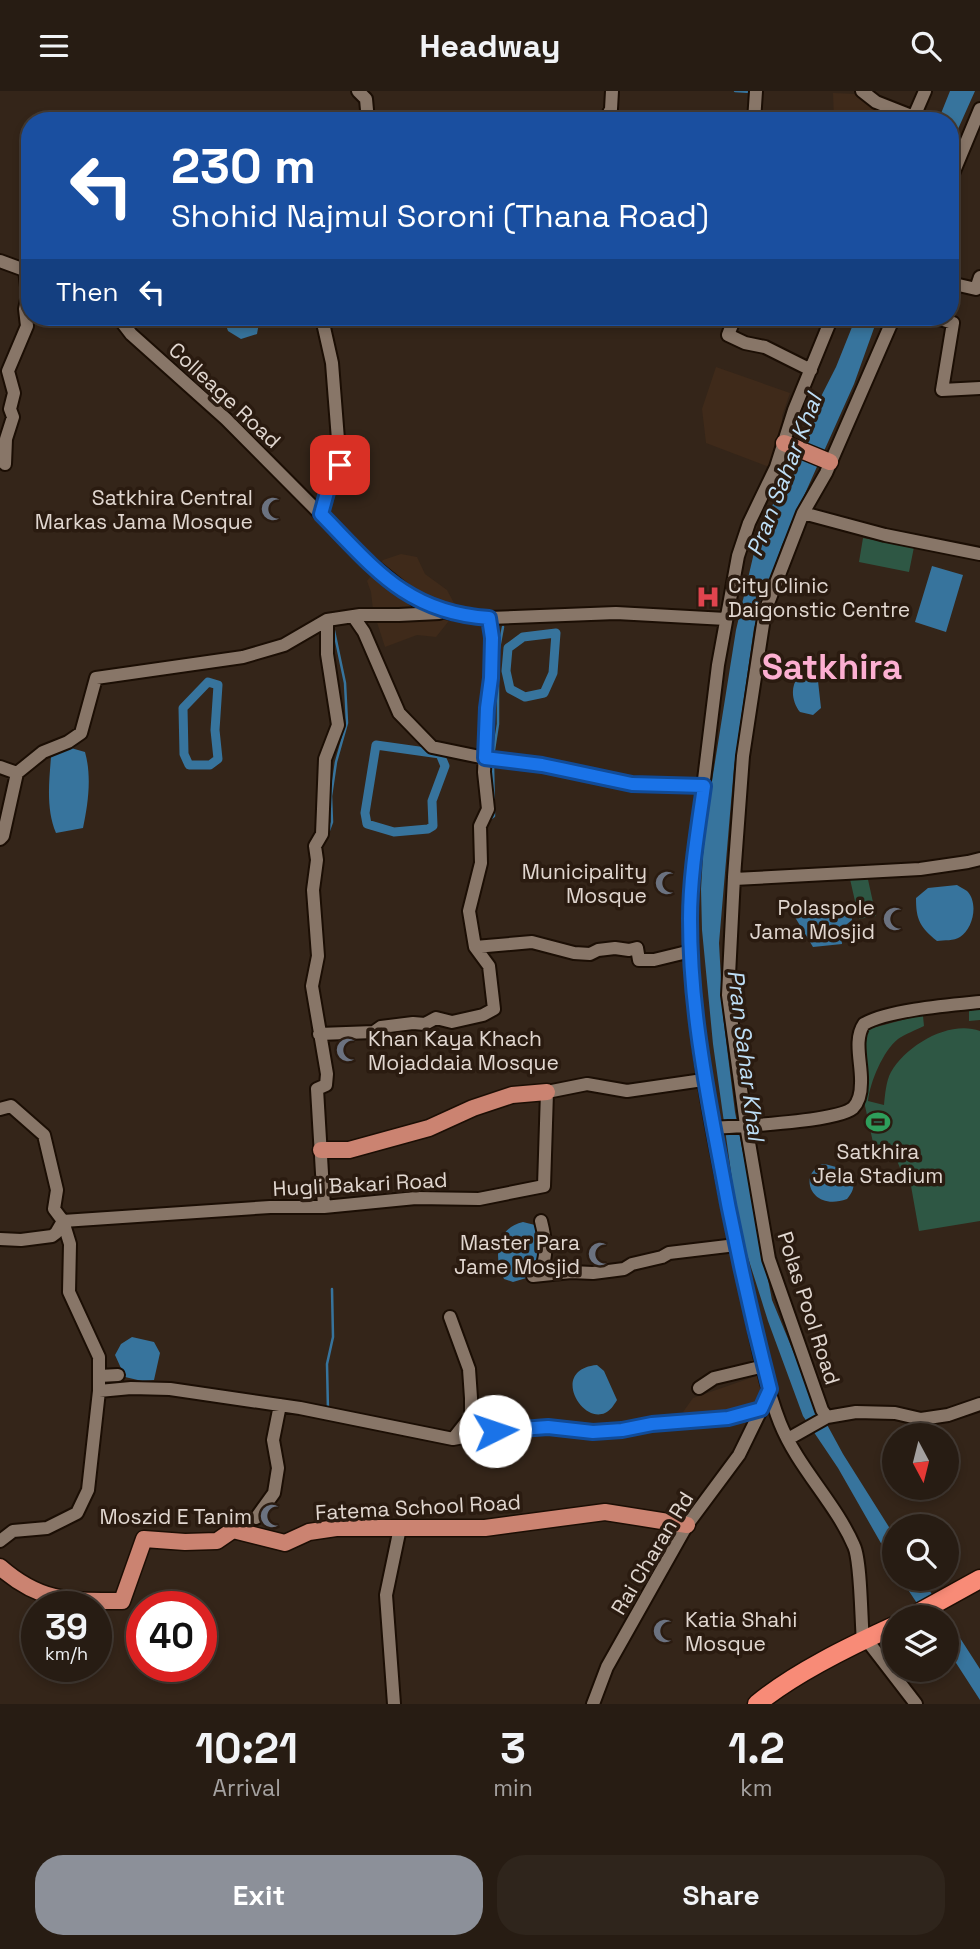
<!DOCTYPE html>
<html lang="en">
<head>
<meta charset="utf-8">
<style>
	:root { --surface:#271c13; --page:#2f251c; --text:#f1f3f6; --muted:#a4a1a0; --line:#433a33; --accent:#8c9099 }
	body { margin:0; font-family:"Space Grotesk",sans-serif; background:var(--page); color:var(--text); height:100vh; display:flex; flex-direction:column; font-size:26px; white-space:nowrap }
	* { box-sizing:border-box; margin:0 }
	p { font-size:23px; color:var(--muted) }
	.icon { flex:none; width:38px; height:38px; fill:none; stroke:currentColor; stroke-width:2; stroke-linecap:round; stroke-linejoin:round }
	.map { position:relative; height:1613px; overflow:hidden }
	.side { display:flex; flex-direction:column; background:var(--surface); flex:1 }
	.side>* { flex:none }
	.hud { position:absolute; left:21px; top:21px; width:938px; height:214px; border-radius:28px; box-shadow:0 4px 10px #0003,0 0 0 2px var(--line); background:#1a4fa0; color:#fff; overflow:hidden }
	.needle { width:46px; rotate:173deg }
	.tools { position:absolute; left:882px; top:1332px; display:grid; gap:14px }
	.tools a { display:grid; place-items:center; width:77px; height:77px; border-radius:50%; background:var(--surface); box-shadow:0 4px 10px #0003,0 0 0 2px var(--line); font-size:35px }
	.speed { position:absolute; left:21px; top:1500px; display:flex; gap:14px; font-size:35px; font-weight:700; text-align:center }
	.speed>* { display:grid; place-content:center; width:91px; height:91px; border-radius:50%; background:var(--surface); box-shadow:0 4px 10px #0003,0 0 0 2px var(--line); line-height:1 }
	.speed small { font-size:18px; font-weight:400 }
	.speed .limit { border:10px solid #d22; background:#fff; color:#111 }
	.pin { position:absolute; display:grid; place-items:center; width:60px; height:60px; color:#fff; margin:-30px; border-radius:14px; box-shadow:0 4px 10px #0006 }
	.me { position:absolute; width:77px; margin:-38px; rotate:86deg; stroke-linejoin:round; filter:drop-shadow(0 0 5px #0008) }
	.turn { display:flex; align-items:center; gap:24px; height:147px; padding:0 35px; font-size:32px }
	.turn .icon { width:91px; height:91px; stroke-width:2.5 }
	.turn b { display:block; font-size:49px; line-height:60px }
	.then { display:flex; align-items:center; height:66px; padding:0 35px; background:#0003; gap:14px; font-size:26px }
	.eta { display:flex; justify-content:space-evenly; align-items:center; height:119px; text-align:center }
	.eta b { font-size:42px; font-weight:700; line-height:49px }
	.action { display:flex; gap:14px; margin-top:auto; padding:14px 35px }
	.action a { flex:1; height:80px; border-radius:28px; background:var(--accent); color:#fff; font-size:28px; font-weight:700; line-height:80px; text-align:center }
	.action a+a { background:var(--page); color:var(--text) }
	header { display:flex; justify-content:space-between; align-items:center; height:91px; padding:0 35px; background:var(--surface); font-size:32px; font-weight:700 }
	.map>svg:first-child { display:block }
	.built { fill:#3f2a1a }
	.green { fill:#2e5744 }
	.water { fill:#37749d }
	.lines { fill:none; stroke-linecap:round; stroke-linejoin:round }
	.stream { stroke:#37749d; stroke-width:2.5 }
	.canal { stroke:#37749d; stroke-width:9 }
	.minor-casing { stroke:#1b0e04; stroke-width:16 }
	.major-casing { stroke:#1b0e04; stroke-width:19 }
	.highway-casing { stroke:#1b0e04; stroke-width:21 }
	.minor { stroke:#887668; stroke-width:12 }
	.major { stroke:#cb8371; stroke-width:16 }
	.highway { stroke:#f88b77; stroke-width:18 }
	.route-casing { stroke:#114b97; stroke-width:18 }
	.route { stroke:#1a73e8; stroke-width:12 }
	.labels { text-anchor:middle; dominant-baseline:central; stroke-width:7; stroke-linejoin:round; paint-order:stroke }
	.street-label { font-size:21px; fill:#e1d7d0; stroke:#2a1b10 }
	.poi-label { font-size:21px; fill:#e1d7d0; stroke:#2a1b10; text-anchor:end }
	.water-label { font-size:23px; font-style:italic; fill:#bddef6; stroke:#2a1b10 }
	.town-label { font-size:35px; font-weight:bold; fill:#fcafd1; stroke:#2a1b10 }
</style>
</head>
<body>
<header><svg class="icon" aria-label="menu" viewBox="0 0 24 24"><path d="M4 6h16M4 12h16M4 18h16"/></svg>Headway<svg class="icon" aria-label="search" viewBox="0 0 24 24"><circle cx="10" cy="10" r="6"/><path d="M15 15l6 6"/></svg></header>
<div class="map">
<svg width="980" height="1613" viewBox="0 0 980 1613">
	<rect width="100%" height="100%" fill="#342519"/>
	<!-- built -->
	<path class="built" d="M833 2 856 3 878 17 908 30H834Z
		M716 276 790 302 782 325V345L769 376 706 352 702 318Z
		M401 463 417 466 425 483 447 499 454 512 448 531 436 546 417 544 385 556 373 519 371 501 367 490 383 469Z
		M762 1283 759 1316 696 1325 683 1321 693 1307Z"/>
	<!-- green -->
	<path class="green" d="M863 447 914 456 909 481 859 471Z
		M867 784 876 825 859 828 850 788Z
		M980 914V929L969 930V918L923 925 924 935C916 939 905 943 898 948 883 960 870 991 868 1010L884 1014C885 1004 886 990 891 981 907 954 949 929 980 940V1130L919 1140 911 1095 904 1087 890 1052 874 1056 865 1015V939L921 924Z"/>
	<!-- water -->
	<path class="water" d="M950 0H975L950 56V30H938Z
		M223 226H260L257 243 241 248 228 240Z
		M856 226H878L854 293 782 454 754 537 734 676 719 852 723 925 735 1021 772 1209 812 1306 843 1363 894 1444V1475L838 1377 803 1325 768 1230 739 1138 713 953 702 839 701 798 704 748 712 690 736 539 756 453 807 333 836 276Z
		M932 475 963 484 946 541 915 531Z
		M811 583 816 586 818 590 821 617 813 624 800 621C792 611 790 596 798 586Z
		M71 657 85 661C92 686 88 713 83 737L56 742C46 718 49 692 51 666L58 659Z
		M957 794C960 796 964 798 967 800 979 812 973 838 960 846 954 850 944 849 937 850 920 836 916 829 916 807L928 797Z
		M851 813 852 829 841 838 842 853 813 856 790 818Z
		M822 1073C842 1075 865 1087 847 1108 812 1121 797 1085 822 1073Z
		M523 1131 535 1134C541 1151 539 1169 533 1185L513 1191 504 1188C493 1166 496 1137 523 1131Z
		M132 1246 154 1251 160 1262 154 1289 142 1290 125 1286 115 1264 121 1253Z
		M597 1274 604 1280 617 1309C614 1314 610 1320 605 1322 581 1333 550 1278 597 1274Z
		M901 1488H922L980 1578V1609L947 1558V1526H926Z"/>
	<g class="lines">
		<!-- stream -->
		<path class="stream" d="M735 0 751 1
			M326 386 328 378
			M441 512 455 516
			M493 665 498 633V563L503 536
			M489 729 494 725 493 672
			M328 742 332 731 331 705 336 671 347 632 345 592 333 535
			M328 1320 327 1273 333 1246 332 1198"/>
		<!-- canal -->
		<path class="canal" d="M556 542 553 582 544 602 525 606 510 598 506 580 508 557 523 546Z
			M208 591 218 594 215 639 218 668 210 674H189L184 663 183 617Z
			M376 654 440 663 445 675 432 710 433 735 428 738 394 741 367 733 365 722Z"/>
		<!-- minor casing -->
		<g class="minor-casing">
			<path id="minor" d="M358 0 366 8 368 30
				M862 0 876 11 914 26
				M605 30 611 18 612 0
				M754 30 756 0
				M912 30 925 0
				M950 90 980 18
				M0 170 30 181
				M950 192 976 198 980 186
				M118 226 131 243 226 328 365 468 416 509 446 521 489 527 616 522 726 528
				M735 226 728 244 745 252 765 256 811 279
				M832 226 794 319 776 376 749 432 738 465 718 574 691 795C686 928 715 1059 744 1188 754 1234 763 1289 780 1332 798 1377 835 1411 854 1455 861 1470 861 1529 863 1550
				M934 226 953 232 942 299 980 297
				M5 373 6 348 13 326 10 318 14 302 8 280 27 235 25 218 28 204 25 179
				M803 422 885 444 980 463
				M321 423 331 387 340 374 332 272 323 232 328 226
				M353 525 364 541 399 622 432 656 485 667 543 674 632 693 703 695
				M0 676 17 682 43 661 68 651 81 642 96 587 243 566 284 554 327 529 360 524H399L439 522
				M0 748 3 745 17 682
				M734 788 920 778 968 771 980 768
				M475 856 532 851 574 862 590 863 598 859 615 857 629 859 637 857 639 869H654L691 860
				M319 943 374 941 381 936 413 932 425 933 436 927 452 931 483 924 494 918 489 875 475 856 469 820 481 772 480 735 488 718 484 681 487 617 491 587V547L489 527
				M0 1018 11 1015 44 1044 57 1099 54 1118 63 1130 70 1153 69 1201 99 1266V1300L88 1399 77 1422 47 1437 13 1440 0 1450
				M714 1037C740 1035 836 1031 853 1017 859 1011 861 1000 861 992 862 973 853 949 864 933 888 919 950 914 980 911
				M324 1116 317 998 326 994 327 983 312 895 318 865 313 799 317 769 315 755 322 743 325 668 338 634 327 563V529
				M63 1130 270 1116H324L416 1107 479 1108 544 1095 547 1001 587 993 627 1000 703 989
				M0 1148 21 1149 52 1145 56 1142 63 1130
				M539 1184C548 1166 546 1150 541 1130
				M533 1185 571 1181 593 1182 624 1178 632 1173 662 1166 669 1162 736 1154
				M450 1226 469 1278 471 1307V1325L453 1348
				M99 1285 118 1284
				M699 1297 714 1287 764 1275
				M99 1300 131 1297 170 1298 300 1317 453 1348 495 1340 548 1336 593 1341 623 1339 652 1333 728 1327 761 1318
				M827 1326 822 1319 769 1168 746 1034 728 904 734 786 743 665 765 520 803 422 826 382 894 226
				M788 1348 827 1326 856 1321 895 1322 921 1328 948 1324 980 1313
				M256 1427 274 1402 278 1377 273 1349 280 1314
				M866 1548 916 1613
				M394 1613 386 1504 400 1437
				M593 1613 607 1576 687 1434 739 1364 763 1315"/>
		</g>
		<!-- major casing -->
		<g class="major-casing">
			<path id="major" d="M784 352 830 371
				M321 1059H349L429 1037 473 1017 512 1004 547 1001
				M0 1476C41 1512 70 1510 122 1510L144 1448 185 1451 217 1450 233 1439 285 1452 309 1441 336 1437H485L605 1421 687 1434"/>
		</g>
		<!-- highway casing -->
		<g class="highway-casing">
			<path id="highway" d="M911 1526 980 1488
				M757 1613C794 1582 850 1555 894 1535"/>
		</g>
		<!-- minor -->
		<use href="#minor" class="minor"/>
		<!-- major -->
		<use href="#major" class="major"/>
		<!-- highway -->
		<use href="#highway" class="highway"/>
	</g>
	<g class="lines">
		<!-- route casing -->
		<g class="route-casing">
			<path id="route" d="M340 374 331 387 321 423C374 477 407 522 489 527L492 547 491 587 487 617 485 667 542 674 632 693 704 695C698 739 690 784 690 828 690 903 702 975 716 1049 731 1133 749 1216 770 1298L761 1318 728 1327 652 1333 622 1339 593 1341 548 1336 495 1340"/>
		</g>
		<!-- route -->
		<use href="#route" class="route"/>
	</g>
	<!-- icons -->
	<defs>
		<g id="mosque-bare" transform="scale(1.89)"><path d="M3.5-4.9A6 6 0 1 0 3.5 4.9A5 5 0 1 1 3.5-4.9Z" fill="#6b7280" stroke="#2a1b10" stroke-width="2.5" paint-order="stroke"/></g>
		<g id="hospital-bare" transform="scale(1.89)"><path d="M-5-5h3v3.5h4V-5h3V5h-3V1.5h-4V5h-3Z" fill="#e0444e" stroke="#2a1b10" stroke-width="2.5" paint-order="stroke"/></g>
		<g id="stadium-bare" transform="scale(1.89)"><path d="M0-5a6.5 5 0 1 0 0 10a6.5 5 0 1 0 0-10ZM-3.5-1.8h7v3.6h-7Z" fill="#2e9e5b" stroke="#2a1b10" stroke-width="2.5" paint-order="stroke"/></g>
	</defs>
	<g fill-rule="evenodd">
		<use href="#mosque-bare" x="273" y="418"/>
		<use href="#hospital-bare" x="708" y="506"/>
		<use href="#mosque-bare" x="667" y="792"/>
		<use href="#mosque-bare" x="895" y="828"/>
		<use href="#mosque-bare" x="348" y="959"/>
		<use href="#stadium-bare" x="878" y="1031"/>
		<use href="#mosque-bare" x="600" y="1163"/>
		<use href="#mosque-bare" x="272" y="1425"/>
		<use href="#mosque-bare" x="665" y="1540"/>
	</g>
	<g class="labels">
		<!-- street labels -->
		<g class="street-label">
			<text transform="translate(225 304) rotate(43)">Colleage Road</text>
			<text transform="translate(360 1093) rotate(-3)">Hugli Bakari Road</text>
			<text transform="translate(809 1217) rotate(72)">Polas Pool Road</text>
			<text transform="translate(418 1416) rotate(-3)">Fatema School Road</text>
			<text transform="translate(652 1462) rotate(-59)">Rai Charan Rd</text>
		</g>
		<!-- poi labels -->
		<g class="poi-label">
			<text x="253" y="406">Satkhira Central<tspan x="253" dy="24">Markas Jama Mosque</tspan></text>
			<text x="728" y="494" text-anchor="start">City Clinic<tspan x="728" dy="24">Daigonstic Centre</tspan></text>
			<text x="647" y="780">Municipality<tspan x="647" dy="24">Mosque</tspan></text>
			<text x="875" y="816">Polaspole<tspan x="875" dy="24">Jama Mosjid</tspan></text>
			<text x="368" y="947" text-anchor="start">Khan Kaya Khach<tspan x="368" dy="24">Mojaddaia Mosque</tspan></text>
			<text x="878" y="1060" text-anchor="middle">Satkhira<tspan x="878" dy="24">Jela Stadium</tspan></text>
			<text x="580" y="1151">Master Para<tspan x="580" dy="24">Jame Mosjid</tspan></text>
			<text x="252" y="1425">Moszid E Tanim</text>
			<text x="685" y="1528" text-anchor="start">Katia Shahi<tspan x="685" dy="24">Mosque</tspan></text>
		</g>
		<!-- water labels -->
		<g class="water-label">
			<text transform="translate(784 384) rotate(-69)">Pran Sahar Khal</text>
			<text transform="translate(746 964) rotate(83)">Pran Sahar Khal</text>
		</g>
		<!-- town labels -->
		<g class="town-label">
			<text x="832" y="576">Satkhira</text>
		</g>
	</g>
</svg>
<div class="tools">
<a><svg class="needle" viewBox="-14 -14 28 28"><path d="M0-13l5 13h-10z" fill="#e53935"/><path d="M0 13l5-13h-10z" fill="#a4a1a0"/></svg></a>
<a><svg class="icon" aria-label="search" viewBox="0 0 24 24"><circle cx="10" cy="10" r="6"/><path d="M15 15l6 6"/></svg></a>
<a><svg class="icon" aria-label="layers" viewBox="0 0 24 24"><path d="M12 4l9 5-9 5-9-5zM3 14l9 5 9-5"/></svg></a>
</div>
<div class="speed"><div>39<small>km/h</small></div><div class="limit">40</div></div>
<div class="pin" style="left:340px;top:374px;background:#d93025"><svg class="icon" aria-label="arrive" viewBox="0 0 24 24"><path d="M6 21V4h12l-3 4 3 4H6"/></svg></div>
<svg class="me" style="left:495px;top:1340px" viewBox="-20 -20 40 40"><circle r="19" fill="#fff"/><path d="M0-13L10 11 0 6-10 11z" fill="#1a73e8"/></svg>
<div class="hud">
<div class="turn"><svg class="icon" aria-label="left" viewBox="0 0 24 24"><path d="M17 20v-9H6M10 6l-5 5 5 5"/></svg><div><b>230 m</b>Shohid Najmul Soroni (Thana Road)</div></div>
<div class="then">Then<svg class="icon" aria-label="left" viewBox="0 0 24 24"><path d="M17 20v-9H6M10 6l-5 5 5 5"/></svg></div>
</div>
</div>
<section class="side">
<div class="eta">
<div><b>10:21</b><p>Arrival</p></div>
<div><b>3</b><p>min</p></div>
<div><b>1.2</b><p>km</p></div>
</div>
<div class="action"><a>Exit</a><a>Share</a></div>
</section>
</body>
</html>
